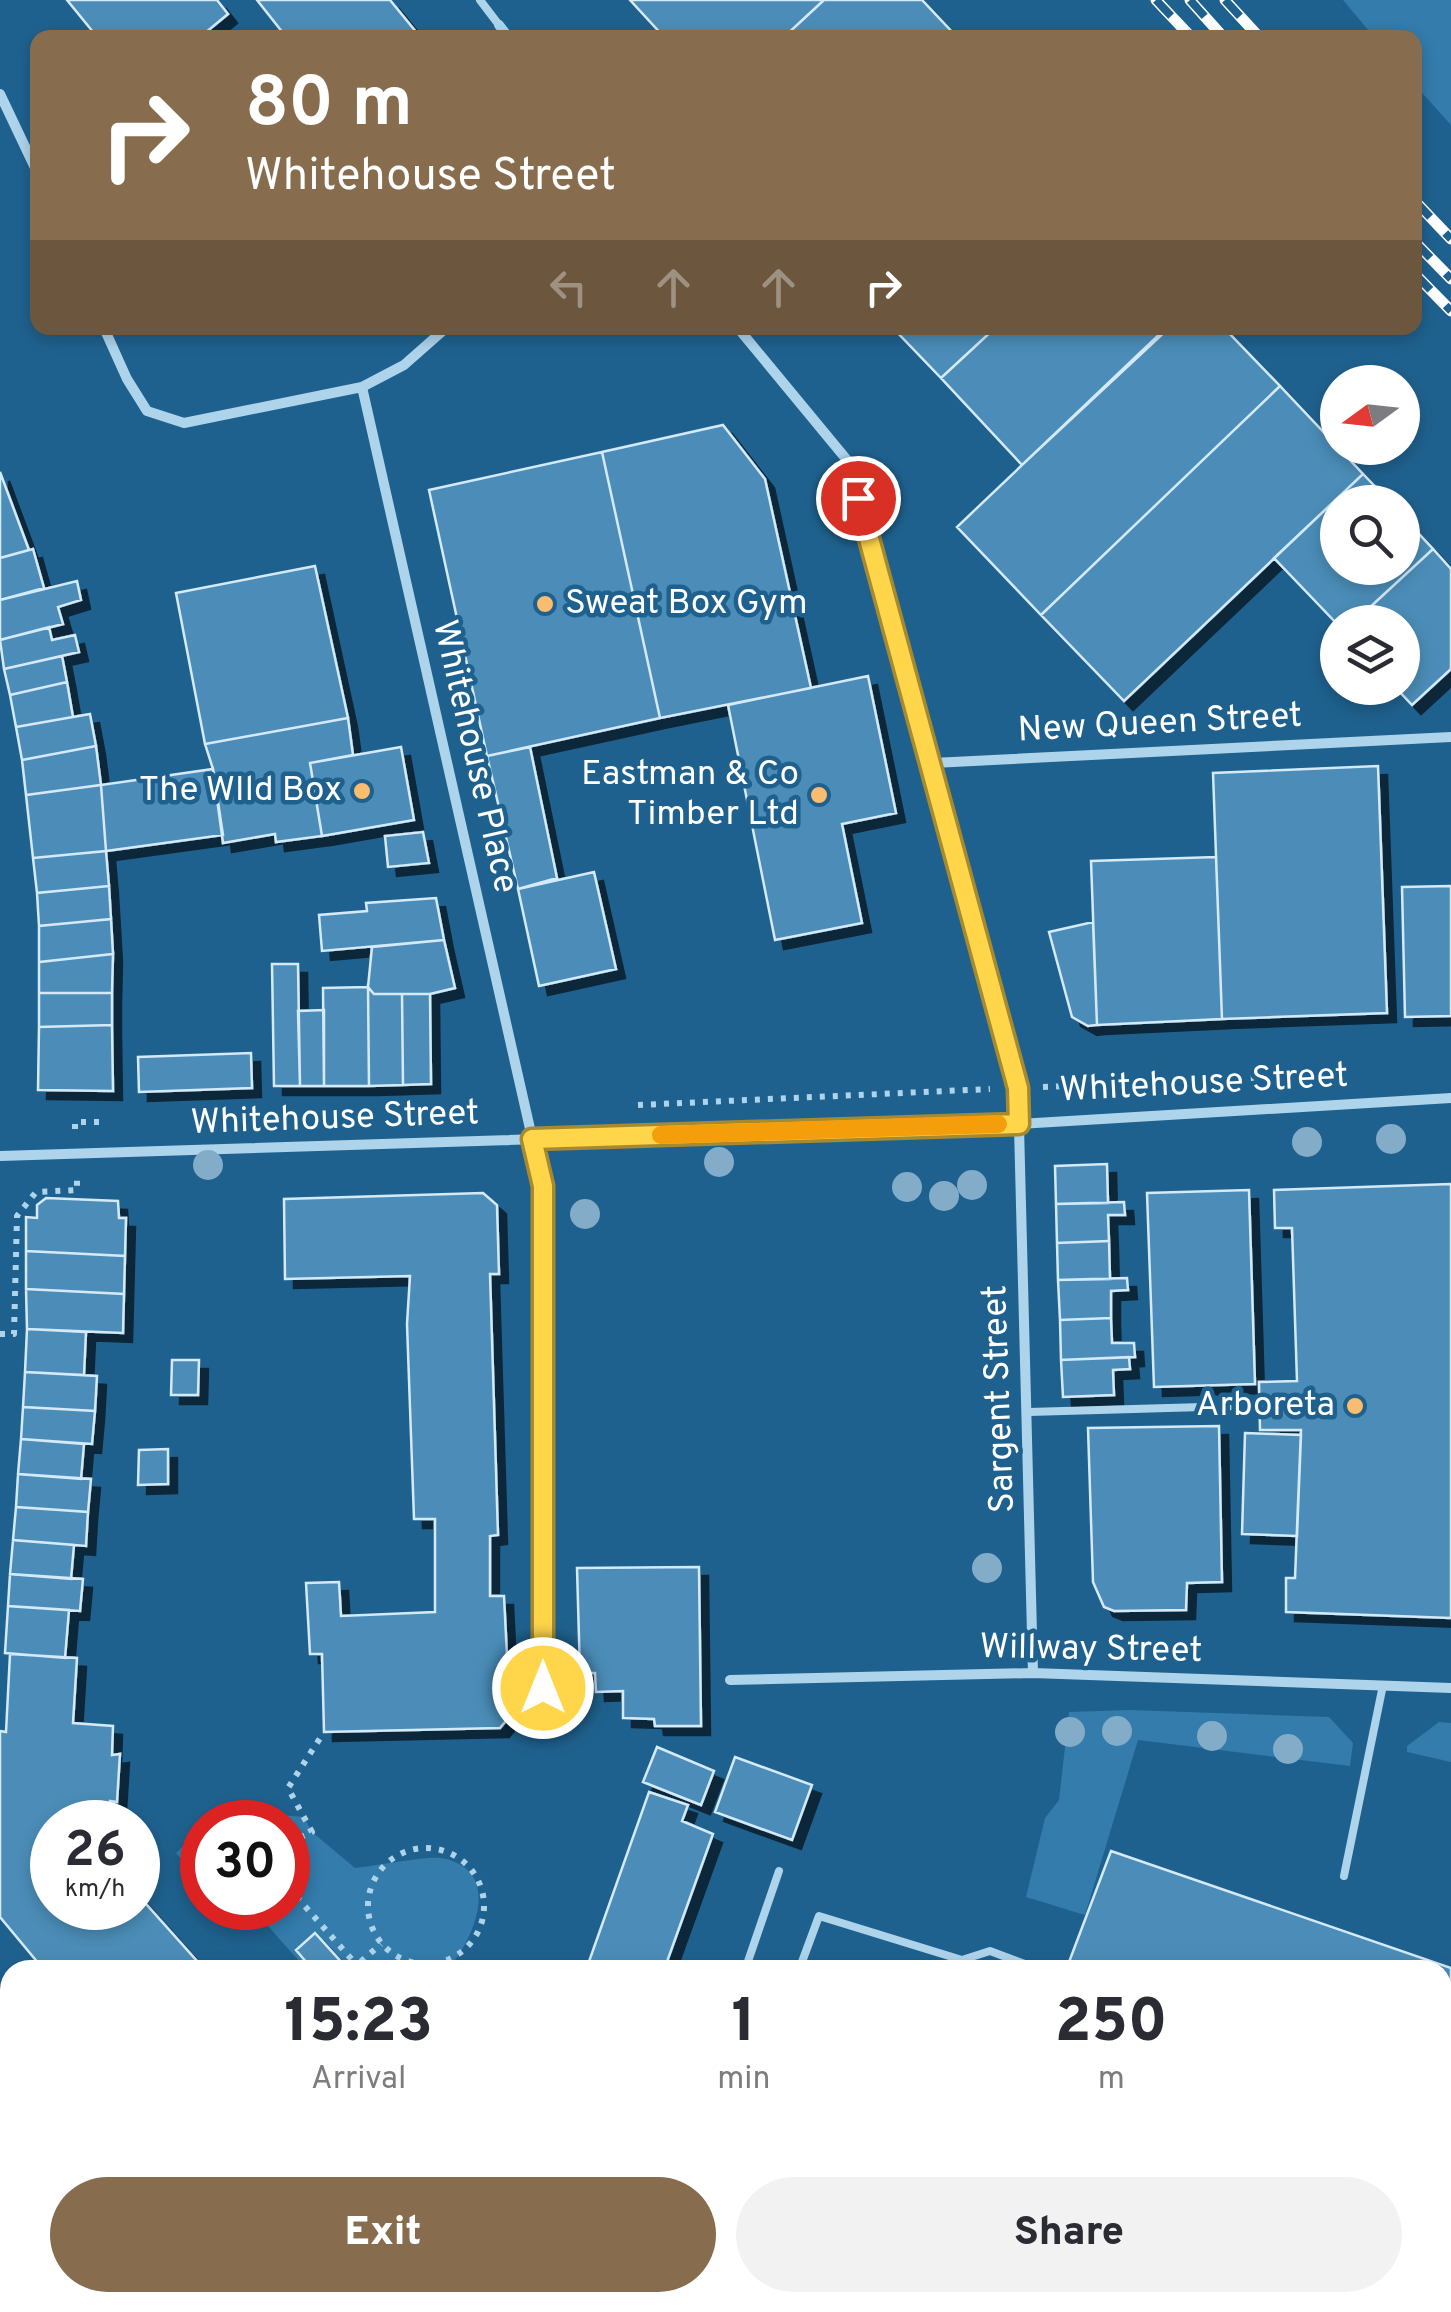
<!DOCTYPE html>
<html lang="en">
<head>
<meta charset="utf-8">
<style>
	:root { --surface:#fff; --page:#f2f2f3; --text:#2b2b33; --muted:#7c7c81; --accent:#886c4e }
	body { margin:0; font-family:Overpass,sans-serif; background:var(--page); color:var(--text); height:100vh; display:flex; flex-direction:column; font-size:38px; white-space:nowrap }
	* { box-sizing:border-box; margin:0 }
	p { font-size:32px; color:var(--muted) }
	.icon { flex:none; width:55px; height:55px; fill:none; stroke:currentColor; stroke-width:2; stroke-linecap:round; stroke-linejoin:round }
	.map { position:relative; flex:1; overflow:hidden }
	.sheet { position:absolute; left:0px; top:1960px; width:1452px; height:352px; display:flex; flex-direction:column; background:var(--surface); border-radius:30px 30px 0 0; box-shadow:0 5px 15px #0003 }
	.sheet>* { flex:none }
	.top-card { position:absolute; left:30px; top:30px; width:1392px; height:305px; border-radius:20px; box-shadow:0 5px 15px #0003; background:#886c4e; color:#fff; overflow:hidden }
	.needle { width:65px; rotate:255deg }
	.controls { position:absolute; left:1320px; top:365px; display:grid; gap:20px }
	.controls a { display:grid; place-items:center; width:100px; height:100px; border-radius:50%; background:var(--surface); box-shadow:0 5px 15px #0003; font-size:50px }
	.speed { position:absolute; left:30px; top:1800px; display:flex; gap:20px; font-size:50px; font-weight:700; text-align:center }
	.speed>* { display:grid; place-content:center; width:130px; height:130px; border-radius:50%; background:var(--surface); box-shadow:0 5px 15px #0003; line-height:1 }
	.speed small { font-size:25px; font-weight:400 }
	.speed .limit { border:15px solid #d22; background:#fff; color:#111 }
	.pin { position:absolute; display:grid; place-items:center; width:85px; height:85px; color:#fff; margin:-42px; border:5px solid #fff; border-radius:50%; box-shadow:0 2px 10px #0007 }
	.me { position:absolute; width:110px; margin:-55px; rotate:0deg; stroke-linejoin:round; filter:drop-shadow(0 0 8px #0008) }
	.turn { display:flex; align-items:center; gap:35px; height:210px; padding:0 50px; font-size:45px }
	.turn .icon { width:130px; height:130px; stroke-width:2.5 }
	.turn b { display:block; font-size:70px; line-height:85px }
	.lanes { display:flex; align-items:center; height:95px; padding:0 50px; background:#0003; justify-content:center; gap:50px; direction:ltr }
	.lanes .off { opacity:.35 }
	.eta { display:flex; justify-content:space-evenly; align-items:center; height:170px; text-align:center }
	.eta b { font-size:60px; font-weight:800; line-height:70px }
	.action { display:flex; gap:20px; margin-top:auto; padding:20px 50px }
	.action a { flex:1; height:115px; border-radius:60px; background:var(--accent); color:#fff; font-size:40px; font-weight:800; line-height:115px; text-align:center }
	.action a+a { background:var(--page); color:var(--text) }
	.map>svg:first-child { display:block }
	.green { fill:#337cac }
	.building { fill:#4c8db8; stroke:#d4eaf9; stroke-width:2.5; filter:url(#shadow) }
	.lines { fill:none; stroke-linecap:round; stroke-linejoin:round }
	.path { stroke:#aed4ec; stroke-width:6; stroke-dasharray:5 8; stroke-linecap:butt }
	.service { stroke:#aed4ec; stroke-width:8 }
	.minor { stroke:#aed4ec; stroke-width:10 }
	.trunk { stroke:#fafcff; stroke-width:28 }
	.rail-casing { stroke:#fff; stroke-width:11 }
	.rail { stroke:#1f618e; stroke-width:8; stroke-dasharray:22; stroke-linecap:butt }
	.tree { fill:#83acc9 }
	.route-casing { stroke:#a68a30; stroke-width:25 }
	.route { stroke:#ffd54a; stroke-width:18 }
	.slow { stroke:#f59e0b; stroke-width:18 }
	.poi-dot { fill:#fabc6e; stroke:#1f618e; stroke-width:4 }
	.labels { text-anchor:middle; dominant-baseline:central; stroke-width:9; stroke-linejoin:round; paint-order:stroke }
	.poi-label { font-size:35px; fill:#fff; stroke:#1f618e; text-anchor:end }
	.street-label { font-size:35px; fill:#fff; stroke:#1f618e }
</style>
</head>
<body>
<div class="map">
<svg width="1451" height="2312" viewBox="0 0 1451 2312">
	<defs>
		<filter id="shadow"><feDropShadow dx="9" dy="9" stdDeviation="0" flood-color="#0009"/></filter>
	</defs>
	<rect width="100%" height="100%" fill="#1f618e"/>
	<!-- green -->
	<path class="green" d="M1343 0H1451V125L1415 85V38L1374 37Z
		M1130 1710 1329 1717 1353 1743 1350 1766 1138 1740 1085 1915 1026 1897 1045 1818 1059 1800 1069 1712Z
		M1439 1722 1451 1723V1762L1407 1752V1746Z
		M220 1810 304 1817 312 1832 355 1868C374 1866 427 1856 441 1858 504 1869 475 1939 447 1970H307L252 1908H288V1822H208Z
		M202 1828V1884L176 1853Z
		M0 2099 10 2114V2247L0 2267Z"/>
	<!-- building -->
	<path class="building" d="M67 0H217L228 14 199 38H98Z
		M257 0H390L421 38H287Z
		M630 0H824L783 38H665Z
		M824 0H922L955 35 783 38Z
		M893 328H995L941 378Z
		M995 328H1169L1022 465 941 378Z
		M1166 328H1224L1280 386 1041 615 957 527Z
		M1280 386 1363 474 1124 701 1041 615Z
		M723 425 765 479 811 688 660 718 602 452Z
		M602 452 660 718 487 756 429 490Z
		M0 472 29 550 0 558Z
		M1363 474 1390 502H1338V568H1402V516L1433 549 1354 622 1338 625 1274 558Z
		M33 549 44 588 0 600V558Z
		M1433 549 1451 569V669L1412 705 1396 688H1402V622H1354Z
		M315 566 348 718 205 744 176 593Z
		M77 581 81 600 58 607 63 624 0 640V600Z
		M49 627 52 640 75 635 79 652 4 669 0 640Z
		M62 656 67 682 10 695 4 669Z
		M868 676 896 813 842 824 862 923 775 940 728 705Z
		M67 682 73 717 16 727 10 695Z
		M90 714 96 746 22 760 16 727Z
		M348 718 353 755 310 763 322 836 276 842 275 834 223 843 213 769 205 744Z
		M96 746 101 785 26 795 22 760Z
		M401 747 414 820 322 836 310 763Z
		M530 747 557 878 518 889 487 756Z
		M1378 766 1387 1013 1222 1019 1213 773Z
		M213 769 223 835 106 851 101 785Z
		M101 785 106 851 33 858 26 795Z
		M423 832 429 863 388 867 385 836Z
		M106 851 109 886 37 893 33 858Z
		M1216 857 1222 1019 1097 1025 1091 861Z
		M594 872 616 969 539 986 518 889Z
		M109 886 111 919 39 926 37 893Z
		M1451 886V1016L1405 1017 1402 887Z
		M436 898 444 940 322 951 319 915 367 911 366 903Z
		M111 919 113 954 39 962V926Z
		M1093 922 1097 1025 1088 1026 1072 1017 1049 932Z
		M444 940 455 988 430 994H374L368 987 372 947Z
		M113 954 112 993H39V962Z
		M272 964H298L300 1086H274Z
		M368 987 369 1086H324L323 988Z
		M368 987 374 994H402L403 1085 369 1086Z
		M39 993H112V1025L39 1027Z
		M402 994H430L431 1084 403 1085Z
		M324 1010V1086H300L298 1011Z
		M112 1025 113 1091 38 1090 39 1027Z
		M251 1053 252 1088 139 1092 138 1057Z
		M1107 1164 1108 1203 1056 1204 1055 1166Z
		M1451 1184V1618L1286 1612V1578H1295L1301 1430H1260L1259 1382 1297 1381 1292 1228H1275L1274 1190Z
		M1249 1190 1255 1384 1154 1387 1147 1193Z
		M483 1193 497 1205 499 1274H490L498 1535 490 1536V1596H504L510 1716 500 1728 324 1732 322 1654H310L306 1583 339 1582 341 1616 435 1612V1519H414L407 1324 410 1276 285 1279 284 1199Z
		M46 1198 118 1201 119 1218H126L125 1256 26 1251V1217L37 1218V1205Z
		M1124 1202 1125 1215H1108L1109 1241 1057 1243 1056 1204Z
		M1109 1241 1110 1279 1058 1280 1057 1243Z
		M26 1251 125 1256 124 1294 26 1289Z
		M1127 1278 1128 1290 1111 1291V1318L1060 1320 1058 1280Z
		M26 1289 124 1294 123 1333 27 1329Z
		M1111 1318 1112 1343H1134L1135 1357 1061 1360 1060 1320Z
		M27 1329 86 1332 84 1375 25 1372Z
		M1129 1357 1130 1369 1113 1370 1114 1395 1063 1397 1061 1360Z
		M172 1360H199L198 1395H171Z
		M25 1372 97 1376 95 1411 23 1407Z
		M23 1407 95 1411 92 1444 21 1439Z
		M1219 1426 1222 1582 1187 1583 1186 1610 1114 1611 1104 1607 1093 1582 1088 1428Z
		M1245 1433 1301 1435 1297 1536 1242 1534Z
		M21 1439 84 1444 81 1479 18 1474Z
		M168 1449V1484L138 1485 139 1450Z
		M18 1474 91 1479 88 1512 16 1507Z
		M16 1507 88 1512 86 1546 13 1540Z
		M13 1540 74 1545 71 1579 10 1574Z
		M699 1567 701 1726H655L654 1719 623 1718V1691L596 1692 595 1673H580L577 1568Z
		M10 1574 83 1579 80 1611 8 1606Z
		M8 1606 69 1610 65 1658 5 1653Z
		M10 1654 77 1658 73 1723 113 1726 112 1755 120 1754 117 1802 110 1801 109 1822H52V1908H138V1895L205 1970H44L0 1917V1731L6 1732Z
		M657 1747 714 1771 701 1805 643 1782Z
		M735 1757 812 1785 792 1840 715 1812Z
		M649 1792 688 1805 682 1821 713 1834 664 1970H586Z
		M1111 1851 1451 1968 1448 2312H1032L1005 2302H1442V1970H1066Z
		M315 1933 343 1964 336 1970H313L296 1950Z
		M317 2302H476L484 2312H325Z
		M578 2302H628L625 2312H575Z
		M701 2302 710 2303 787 2302 784 2312H697Z
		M787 2302H816L840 2312H784Z"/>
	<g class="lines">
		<!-- path -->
		<path class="path" d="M1043 1087 1320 1075
			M638 1105 990 1089
			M75 1129V1122H101
			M0 1334H14L17 1216 36 1192 77 1190V1176
			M288 1843 312 1832 288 1788 324 1732
			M368 1906a58 58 0 1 1 116 0a58 58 0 1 1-116 0Z
			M288 1887 361 1970
			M351 1970 381 1944"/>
		<!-- service -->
		<path class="service" d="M480 0 499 25
			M1029 1412 1238 1406
			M1344 1876 1383 1685
			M745 1970 779 1871
			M799 1970 819 1916 962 1960 990 1951 1041 1970"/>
		<!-- minor -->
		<path class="minor" d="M499 25 509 38
			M0 94 38 174
			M104 328 127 379 147 411 184 423 362 387 404 365 446 328
			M738 328 847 460 1018 1088 1033 1673
			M362 387 543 1186V1728
			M933 763 1451 737
			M0 1156 1019 1124 1451 1098
			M730 1680 1033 1673 1451 1688
			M907 2302 933 2312
			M675 2312 678 2302"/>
		<!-- trunk -->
		<path class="trunk" d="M0 2044 10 2055
			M237 2302 246 2312
			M0 2307 10 2299
			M46 2312 55 2302"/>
		<!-- rail casing -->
		<g class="rail-casing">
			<path id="rail" d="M1156 0 1192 38
				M1190 0 1224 38
				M1225 0 1260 38
				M1415 201 1451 239
				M1415 242 1451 279
				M1415 274 1451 311"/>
		</g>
		<!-- rail -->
		<use href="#rail" class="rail"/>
	</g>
	<!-- trees -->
	<g class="tree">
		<circle cx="1391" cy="1139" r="15"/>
		<circle cx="1307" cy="1142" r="15"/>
		<circle cx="719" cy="1162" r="15"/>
		<circle cx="208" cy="1165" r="15"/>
		<circle cx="972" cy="1185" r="15"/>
		<circle cx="907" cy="1187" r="15"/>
		<circle cx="944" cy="1196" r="15"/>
		<circle cx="585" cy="1214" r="15"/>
		<circle cx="987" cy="1568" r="15"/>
		<circle cx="1117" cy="1731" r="15"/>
		<circle cx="1070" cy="1732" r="15"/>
		<circle cx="1212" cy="1736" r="15"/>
		<circle cx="1288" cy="1749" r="15"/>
	</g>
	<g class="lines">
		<!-- route casing -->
		<g class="route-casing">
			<path id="route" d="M543 1688V1186L532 1139 1019 1124 1018 1088 858 498"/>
		</g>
		<!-- route -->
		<use href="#route" class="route"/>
		<!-- slow -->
		<path class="slow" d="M661 1135 998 1124"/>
	</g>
	<!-- markers -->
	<g class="poi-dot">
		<circle cx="545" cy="604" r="10"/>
		<circle cx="362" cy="791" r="10"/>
		<circle cx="819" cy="795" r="10"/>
		<circle cx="1355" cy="1406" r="10"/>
	</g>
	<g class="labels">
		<!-- poi labels -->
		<g class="poi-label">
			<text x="565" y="604" text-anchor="start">Sweat Box Gym</text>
			<text x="799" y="775">Eastman &amp; Co<tspan x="799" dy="40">Timber Ltd</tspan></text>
			<text x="342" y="791">The WIld Box</text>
			<text x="1335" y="1406">Arboreta</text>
		</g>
		<!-- street labels -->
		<g class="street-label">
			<text transform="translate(1160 724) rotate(-3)">New Queen Street</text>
			<text transform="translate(474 757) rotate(77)">Whitehouse Place</text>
			<text transform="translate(1204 1084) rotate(-3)">Whitehouse Street</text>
			<text transform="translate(335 1119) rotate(-2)">Whitehouse Street</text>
			<text transform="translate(1000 1399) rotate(-92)">Sargent Street</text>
			<text transform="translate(1091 1650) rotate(1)">Willway Street</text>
		</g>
	</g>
</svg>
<div class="controls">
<a><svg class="needle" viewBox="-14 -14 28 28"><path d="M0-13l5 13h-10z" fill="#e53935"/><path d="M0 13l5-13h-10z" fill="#7c7c81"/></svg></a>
<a><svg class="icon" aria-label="search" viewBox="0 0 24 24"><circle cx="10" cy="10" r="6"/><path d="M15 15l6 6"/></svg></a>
<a><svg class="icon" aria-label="layers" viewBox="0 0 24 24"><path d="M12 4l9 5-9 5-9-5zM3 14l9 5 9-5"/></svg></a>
</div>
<div class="speed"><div>26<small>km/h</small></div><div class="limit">30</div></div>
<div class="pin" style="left:858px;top:498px;background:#d93025"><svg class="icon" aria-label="arrive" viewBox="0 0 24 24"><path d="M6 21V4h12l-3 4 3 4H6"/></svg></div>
<svg class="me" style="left:543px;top:1688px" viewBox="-20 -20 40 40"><circle r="17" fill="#ffd54a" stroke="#fff" stroke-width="3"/><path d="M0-11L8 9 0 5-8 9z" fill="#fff"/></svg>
<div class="top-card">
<div class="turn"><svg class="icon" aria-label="right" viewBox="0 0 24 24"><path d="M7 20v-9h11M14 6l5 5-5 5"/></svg><div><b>80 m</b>Whitehouse Street</div></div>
<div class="lanes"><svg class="icon off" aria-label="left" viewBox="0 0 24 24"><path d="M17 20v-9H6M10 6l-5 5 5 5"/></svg><svg class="icon off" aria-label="ahead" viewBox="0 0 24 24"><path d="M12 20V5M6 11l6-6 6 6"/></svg><svg class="icon off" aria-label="ahead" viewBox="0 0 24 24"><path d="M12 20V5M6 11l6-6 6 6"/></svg><svg class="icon" aria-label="right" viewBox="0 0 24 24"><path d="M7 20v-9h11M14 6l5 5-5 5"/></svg></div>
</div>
<section class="sheet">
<div class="eta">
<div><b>15:23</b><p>Arrival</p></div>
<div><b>1</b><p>min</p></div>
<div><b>250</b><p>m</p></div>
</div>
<div class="action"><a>Exit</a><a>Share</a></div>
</section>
</div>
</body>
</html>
